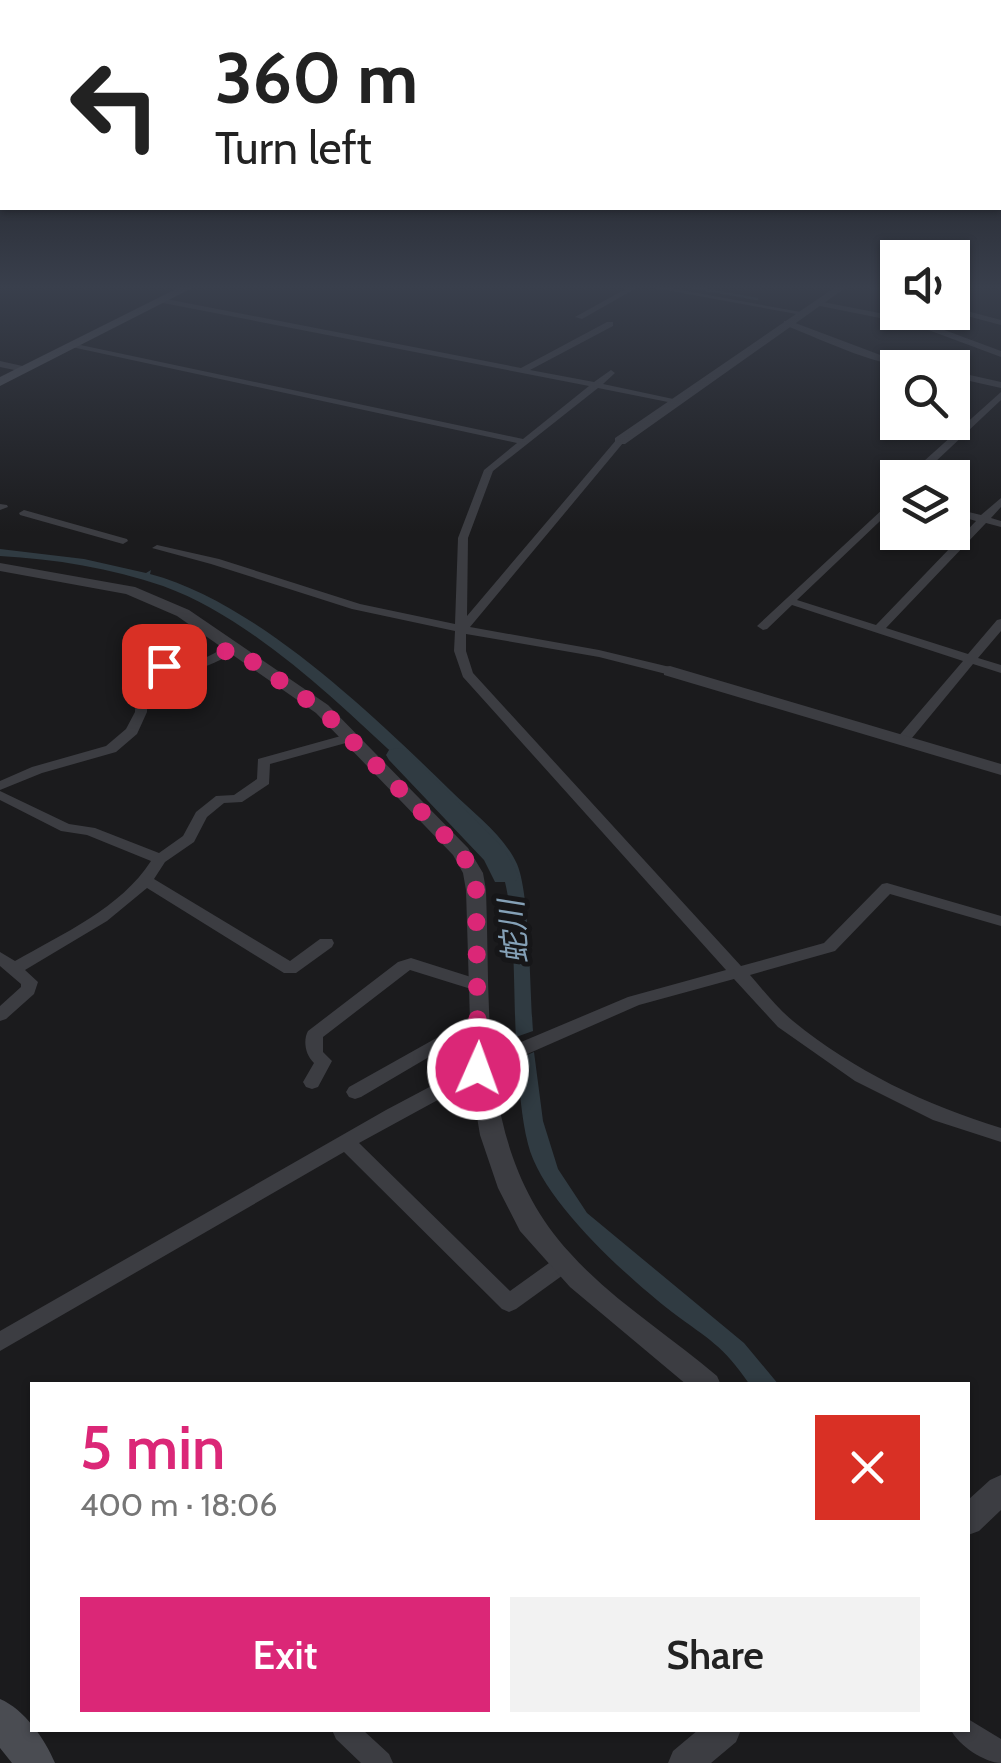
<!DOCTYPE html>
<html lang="en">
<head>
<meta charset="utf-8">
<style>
	:root { --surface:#fff; --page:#f2f2f2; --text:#222; --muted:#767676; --accent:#db2777 }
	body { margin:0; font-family:Cabin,"Noto Sans JP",sans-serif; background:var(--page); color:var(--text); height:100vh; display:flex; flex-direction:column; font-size:38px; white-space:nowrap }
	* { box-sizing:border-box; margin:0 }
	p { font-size:32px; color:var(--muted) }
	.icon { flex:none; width:55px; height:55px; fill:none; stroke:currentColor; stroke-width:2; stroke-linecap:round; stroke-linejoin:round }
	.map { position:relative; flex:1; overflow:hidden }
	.panel { position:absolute; left:30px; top:1382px; width:940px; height:350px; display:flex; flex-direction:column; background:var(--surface); border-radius:0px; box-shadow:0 2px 8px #0004 }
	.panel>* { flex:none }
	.banner { position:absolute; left:0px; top:0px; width:1002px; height:210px; box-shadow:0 2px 8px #0004; background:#fff; color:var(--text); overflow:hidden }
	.controls { position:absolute; left:880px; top:240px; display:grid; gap:20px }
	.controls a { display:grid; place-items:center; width:90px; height:90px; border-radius:0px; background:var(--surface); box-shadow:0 2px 8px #0004; font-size:50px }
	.pin { position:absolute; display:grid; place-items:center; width:85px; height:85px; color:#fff; margin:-42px; border-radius:20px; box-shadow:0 5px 15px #0006 }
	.me { position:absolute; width:110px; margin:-55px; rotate:2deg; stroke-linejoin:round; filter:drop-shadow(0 0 8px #0008) }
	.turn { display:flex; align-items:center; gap:35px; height:210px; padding:0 50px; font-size:45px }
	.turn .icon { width:130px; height:130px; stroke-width:2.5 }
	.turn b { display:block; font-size:70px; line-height:85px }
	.round { display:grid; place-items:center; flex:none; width:105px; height:105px; border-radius:0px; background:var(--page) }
	.summary { display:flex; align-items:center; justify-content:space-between; height:170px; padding:0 50px }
	h1 { font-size:60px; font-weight:600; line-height:75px; color:var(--accent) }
	.cta { display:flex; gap:20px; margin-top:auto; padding:20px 50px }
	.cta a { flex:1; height:115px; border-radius:0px; background:var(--accent); color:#fff; font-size:40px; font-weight:600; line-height:115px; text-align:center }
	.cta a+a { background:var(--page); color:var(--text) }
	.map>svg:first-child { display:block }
	.water { fill:#303b42 }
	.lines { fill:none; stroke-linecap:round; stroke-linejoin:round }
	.stream { stroke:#303b42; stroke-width:2.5 }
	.river { fill:#303b42; fill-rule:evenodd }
	.minor { fill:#3c3d42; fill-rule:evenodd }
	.tertiary { fill:#3c3d42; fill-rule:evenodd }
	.secondary { fill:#4a4c52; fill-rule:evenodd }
	.route { stroke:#db2777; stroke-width:18; stroke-dasharray:0 32.4 }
	.labels { text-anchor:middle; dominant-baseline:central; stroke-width:10; stroke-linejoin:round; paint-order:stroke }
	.water-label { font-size:32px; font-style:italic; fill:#85a1b7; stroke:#161618 }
</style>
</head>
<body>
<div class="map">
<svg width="1001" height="1763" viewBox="0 0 1001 1763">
	<rect width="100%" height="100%" fill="#1b1b1d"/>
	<!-- water -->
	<path class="water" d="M0 549 84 559 146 573 151 570 150 574C256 602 373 715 451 791 473 813 503 834 517 864 530 894 530 994 533 1031L516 1037C513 994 517 892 496 858 472 820 432 790 400 760 333 698 251 618 163 586 111 568 55 559 0 556Z
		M534 1052 543 1121 558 1169 587 1213 744 1343 779 1385H750C722 1344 709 1340 672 1312 626 1276 542 1201 528 1144 521 1117 520 1087 516 1060Z"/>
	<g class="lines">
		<!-- stream -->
		<path class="stream" d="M685 286 757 299"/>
		<!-- river -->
		<path class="river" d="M398 748 407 750 505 850 519 876 515 882H495L484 860 389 760 386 755 389 750Z"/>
		<!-- minor -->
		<path class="minor" d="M631 286H640L582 319 575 317Z
			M644 286H659L806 313 802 315Z
			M862 286H874L898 292V296Z
			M161 298 521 368 607 322H613V326L530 370 594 382 611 370 615 373 603 384 678 400 673 403 598 388 493 471 468 538 467 616 617 439H623V443L470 627 599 650 674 668 676 671 670 675 599 657 466 634V651L473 673 741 966 824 943 882 884 887 883 1001 916V926L890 894 835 951 750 975C763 990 777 1008 793 1021 854 1071 926 1105 1001 1128V1142L933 1120 855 1081 778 1027 734 979 639 1005 500 1066 359 1143 510 1291 556 1258 563 1256 570 1258 573 1264 570 1270 516 1309 509 1312 502 1309 344 1152 0 1351V1331L386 1110 488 1056 628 997 726 970 463 677 454 651 455 631 352 609 211 564 152 548 157 545 219 559 360 604 455 624 458 538 484 470 517 443 67 346 71 343 523 439 589 386 158 302V298Z
			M818 301 920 321 1001 351V357L915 325 815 305V301Z
			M952 307 1001 320V325L952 312Z
			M784 321H790L883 356 925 368C877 368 829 342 784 325Z
			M0 361 27 367 28 369 24 372 0 367Z
			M952 371 1001 382V388L952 377Z
			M1001 392V400L933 464 932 470 925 478H914L922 469 924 461Z
			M898 495V504L797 600 876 625 976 521 952 514V508L981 515 1001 498V507L991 518 1001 521V527L986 523 886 628 968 654 997 620 1001 619V631L978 658 1001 665V673L973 664 907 744 902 745 895 741 897 738 963 661 792 605 767 629 763 630 757 626Z
			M0 504 7 505 8 507 0 510Z
			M24 510 127 539 128 541 123 544 20 515 19 513Z
			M233 644 237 645V651C222 659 207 668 190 670 175 673 162 671 148 678L147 712 137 734 116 752 42 773 0 790V781L32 767 106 746 126 729 135 712 136 677C153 662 172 668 193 662 207 659 220 649 233 644Z
			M348 734 355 738 353 741 270 764 269 784 242 802 224 803 207 817 194 842 165 862 154 879 290 961 320 939H332L334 943 332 947 296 973H284L147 888 107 921 25 970 38 982 34 994 6 1019 0 1021V1006L21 987V984L0 966V952L15 961C62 934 121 908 151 861L87 835 61 831 0 800V791L69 824 95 828 159 853 183 836 196 812 216 796 234 795 257 779 258 759Z
			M411 958 471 977H485L487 981 485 985 471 989 410 970 323 1037V1052L332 1061 318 1087 312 1089 306 1087 303 1082 314 1063C305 1055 303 1040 308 1031L398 962Z
			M465 1022 487 1024 489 1028 487 1032 468 1034 361 1097 355 1099 349 1097 346 1092 349 1087Z
			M968 1719 1001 1739V1763C985 1763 958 1745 951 1730H968Z
			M332 1730H363L389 1754 393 1763H361L336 1739Z"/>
		<!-- tertiary -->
		<path class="tertiary" d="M837 286H848L625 444H615V438Z
			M0 563 135 587 189 610 328 705 468 848 483 873 486 890C491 1018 477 1152 570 1253 612 1300 669 1335 717 1376L721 1385H687L570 1287 520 1231 498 1188 480 1135 472 1087 466 890 463 873 453 855 316 713 177 616 126 594 0 571Z
			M670 666 1001 764V775L664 675V667Z
			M1001 1475V1510L979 1531 968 1535V1500L990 1480Z
			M698 1730H741L736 1742 711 1763H668L673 1751Z"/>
		<!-- secondary -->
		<path class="secondary" d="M182 286H196L0 386V377Z
			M0 1699C24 1709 45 1739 55 1763H12L0 1748Z"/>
	</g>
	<!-- sky -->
	<linearGradient id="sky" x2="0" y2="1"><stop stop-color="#0f0f10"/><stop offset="0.54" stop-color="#393f4c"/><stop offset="1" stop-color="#393f4c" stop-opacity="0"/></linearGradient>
	<rect width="1001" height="532" fill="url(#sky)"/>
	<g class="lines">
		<!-- route -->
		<path class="route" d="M164 666 189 667 233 648 322 710 461 852 473 873 476 890 478 1069"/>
	</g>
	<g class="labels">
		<!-- water labels -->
		<g class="water-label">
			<text transform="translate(513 932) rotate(-95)">蛇川</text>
		</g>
	</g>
</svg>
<div class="controls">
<a><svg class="icon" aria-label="sound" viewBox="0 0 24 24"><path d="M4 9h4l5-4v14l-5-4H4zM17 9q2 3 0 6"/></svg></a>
<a><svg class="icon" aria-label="search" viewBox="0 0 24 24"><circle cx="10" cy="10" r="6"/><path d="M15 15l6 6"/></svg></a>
<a><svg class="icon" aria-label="layers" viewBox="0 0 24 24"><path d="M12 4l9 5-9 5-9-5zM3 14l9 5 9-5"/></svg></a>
</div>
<div class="pin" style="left:164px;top:666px;background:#d93025"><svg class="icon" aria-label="arrive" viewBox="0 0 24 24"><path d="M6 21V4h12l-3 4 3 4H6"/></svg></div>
<svg class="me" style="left:478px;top:1069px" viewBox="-20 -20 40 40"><circle r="17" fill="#db2777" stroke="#fff" stroke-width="3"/><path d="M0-11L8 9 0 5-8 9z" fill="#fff"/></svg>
<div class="banner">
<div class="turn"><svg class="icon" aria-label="left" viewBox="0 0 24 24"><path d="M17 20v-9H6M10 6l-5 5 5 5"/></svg><div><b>360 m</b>Turn left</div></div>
</div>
<section class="panel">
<div class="summary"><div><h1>5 min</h1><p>400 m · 18:06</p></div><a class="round" style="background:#d93025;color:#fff"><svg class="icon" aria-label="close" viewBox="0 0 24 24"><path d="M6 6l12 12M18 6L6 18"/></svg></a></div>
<div class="cta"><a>Exit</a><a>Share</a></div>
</section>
</div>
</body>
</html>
